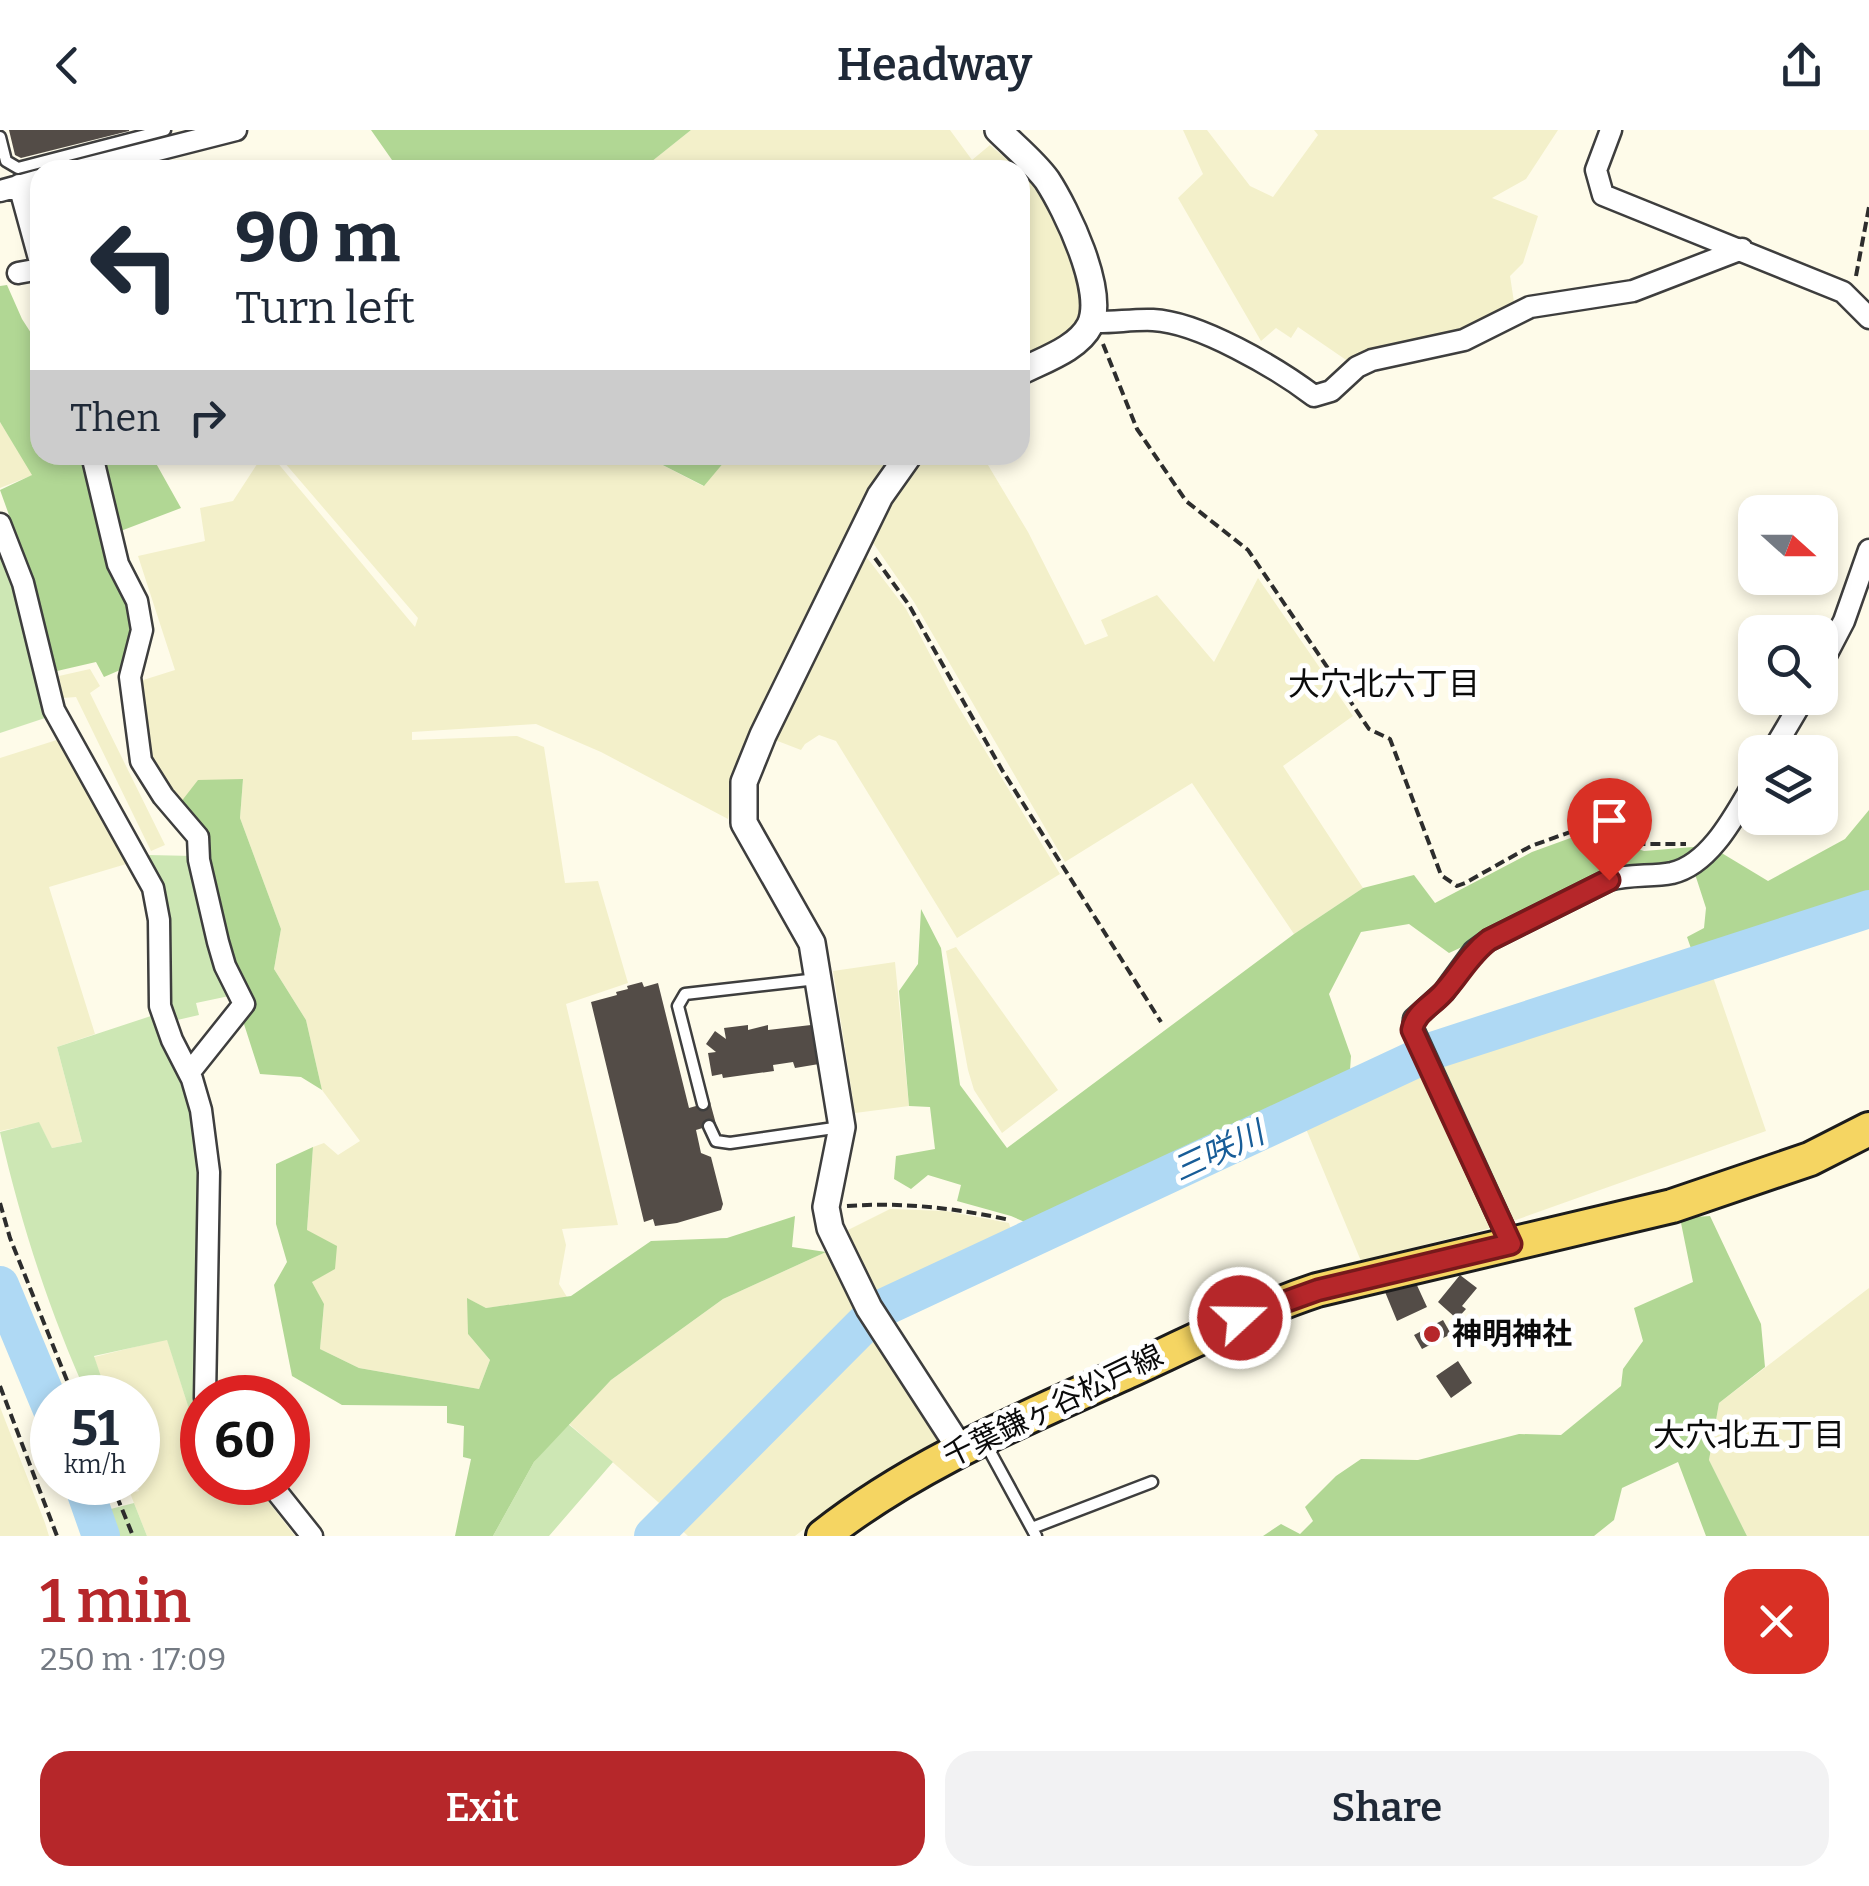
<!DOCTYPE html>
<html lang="en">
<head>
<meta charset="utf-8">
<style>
	:root { --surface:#fff; --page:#f2f2f3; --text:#1f2937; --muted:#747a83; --accent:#b6272a }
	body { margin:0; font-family:Bitter,"Noto Sans JP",serif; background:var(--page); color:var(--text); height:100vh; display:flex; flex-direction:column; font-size:38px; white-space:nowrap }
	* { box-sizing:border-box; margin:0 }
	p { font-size:32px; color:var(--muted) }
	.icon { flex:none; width:55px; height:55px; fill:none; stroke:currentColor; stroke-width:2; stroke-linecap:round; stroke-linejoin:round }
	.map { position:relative; height:1406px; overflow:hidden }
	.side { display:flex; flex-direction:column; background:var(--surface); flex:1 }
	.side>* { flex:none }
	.banner { position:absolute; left:30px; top:30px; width:1000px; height:305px; border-radius:30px; box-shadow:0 5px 15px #0003; background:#fff; color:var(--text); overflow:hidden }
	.needle { width:65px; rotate:111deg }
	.buttons { position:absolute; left:1738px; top:365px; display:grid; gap:20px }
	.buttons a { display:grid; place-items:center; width:100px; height:100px; border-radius:20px; background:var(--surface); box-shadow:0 5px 15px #0003; font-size:50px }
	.speed { position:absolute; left:30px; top:1245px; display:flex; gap:20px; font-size:50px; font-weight:700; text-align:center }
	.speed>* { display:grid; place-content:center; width:130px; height:130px; border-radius:50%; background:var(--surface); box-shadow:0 5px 15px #0003; line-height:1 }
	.speed small { font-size:25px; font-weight:400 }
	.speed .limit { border:15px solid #d22; background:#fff; color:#111 }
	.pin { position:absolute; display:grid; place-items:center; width:85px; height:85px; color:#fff; margin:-102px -42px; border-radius:50% 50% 50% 0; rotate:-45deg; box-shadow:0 0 10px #0007 }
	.pin .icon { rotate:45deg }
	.me { position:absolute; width:110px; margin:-55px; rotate:69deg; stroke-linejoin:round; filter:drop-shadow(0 0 8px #0008) }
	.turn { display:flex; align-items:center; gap:35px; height:210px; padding:0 40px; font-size:45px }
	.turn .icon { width:130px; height:130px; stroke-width:2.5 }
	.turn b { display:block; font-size:70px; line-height:85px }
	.then { display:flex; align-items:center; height:95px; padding:0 40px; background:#0003; gap:20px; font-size:38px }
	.round { display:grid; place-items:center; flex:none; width:105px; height:105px; border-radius:30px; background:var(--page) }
	.overview { display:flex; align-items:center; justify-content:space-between; height:170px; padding:0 40px }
	h1 { font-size:60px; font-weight:600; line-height:75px; color:var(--accent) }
	.button { display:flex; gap:20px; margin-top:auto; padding:20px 40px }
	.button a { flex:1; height:115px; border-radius:30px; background:var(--accent); color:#fff; font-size:40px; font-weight:600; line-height:115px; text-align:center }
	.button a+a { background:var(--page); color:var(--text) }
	header { display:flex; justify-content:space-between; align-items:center; height:130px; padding:0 40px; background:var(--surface); font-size:45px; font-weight:600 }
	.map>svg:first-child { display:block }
	.farmland { fill:#f3f0ca }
	.green { fill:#cde7b4 }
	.forest { fill:#b1d794 }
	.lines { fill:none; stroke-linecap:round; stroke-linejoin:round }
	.river { stroke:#afd9f4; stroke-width:38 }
	.building { fill:#534c47 }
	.service-casing { stroke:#3e3e3e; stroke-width:15 }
	.minor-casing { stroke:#3e3e3e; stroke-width:25 }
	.tertiary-casing { stroke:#3e3e3e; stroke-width:30 }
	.primary-casing { stroke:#1c1c1c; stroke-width:38 }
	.path { stroke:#2d2d2d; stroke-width:4; stroke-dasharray:10 5; stroke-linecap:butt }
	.service { stroke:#fff; stroke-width:10 }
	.minor { stroke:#fff; stroke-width:20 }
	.tertiary { stroke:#fff; stroke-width:25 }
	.primary { stroke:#f5d562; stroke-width:32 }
	.route-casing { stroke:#76191b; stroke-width:25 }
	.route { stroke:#b6272a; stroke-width:18 }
	.poi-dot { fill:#b6272a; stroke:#fff; stroke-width:4 }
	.labels { text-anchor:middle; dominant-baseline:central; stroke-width:10; stroke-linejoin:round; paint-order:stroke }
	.poi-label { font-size:30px; font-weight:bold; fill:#0b0b0b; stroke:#fff; text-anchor:start }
	.street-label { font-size:30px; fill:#0b0b0b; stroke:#fff }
	.neighbourhood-label { font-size:32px; fill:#0b0b0b; stroke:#fff }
	.water-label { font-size:32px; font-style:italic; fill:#185d98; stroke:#fff }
</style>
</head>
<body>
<header><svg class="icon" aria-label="back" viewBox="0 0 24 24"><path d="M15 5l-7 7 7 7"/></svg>Headway<svg class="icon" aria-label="share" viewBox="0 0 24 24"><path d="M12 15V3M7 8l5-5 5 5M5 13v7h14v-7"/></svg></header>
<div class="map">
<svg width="1869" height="1406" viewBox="0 0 1869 1406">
	<rect width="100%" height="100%" fill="#fefbe9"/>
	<!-- farmland -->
	<path class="farmland" d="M691 0H950L972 30 990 15 1019 40H641Z
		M1183 0H1207L1250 56 1273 67 1318 5 1314 0H1558L1526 49 1492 68 1538 86 1523 133 1510 146 1514 172 1458 201 1352 234 1298 197 1291 208 1276 198 1261 211 1178 68 1203 44Z
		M1020 41 1036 55 1055 85 1082 161 1083 183 1071 201 1020 229Z
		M0 292 33 345 0 358Z
		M263 325H271L415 497 418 488 278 325H643L703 356 730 325H897L734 649 728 689 601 622 536 594 412 602V610L517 606 544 617 565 753 598 751 628 853 566 874 618 1095 562 1099 566 1115 559 1154 567 1167 486 1178 468 1169V1204L490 1230 479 1259 359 1238 320 1219 324 1175 312 1152 307 1100 313 1017 324 1013 338 1025 360 1011 322 960 306 890 274 839 281 799 240 688 243 649 177 677 147 631 137 552 175 540 138 426 205 411 200 378 233 371Z
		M920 325H982L1028 402 1085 515 1108 506 1101 490 1157 465 1214 532 1258 448 1353 586 1283 636 1363 758 1294 804 1192 653 1065 732 914 472 871 410 889 372Z
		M865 425 906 479 952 566 1060 744 957 808 836 611 819 605 805 614 801 620 775 610Z
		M90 539 100 556 90 563 165 715 151 721 76 567 63 568 59 546Z
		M63 608 133 732 49 757 95 904 57 917 82 1012 52 1018 39 993 0 1001V628Z
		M956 817 1058 960 1002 1003 974 960 968 940 946 821Z
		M895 832 909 976 855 983 833 841Z
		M1711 841 1766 1001 1513 1091 1438 931Z
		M1421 938 1495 1097 1361 1131 1304 994Z
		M890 1079 946 1081 1009 1093 1013 1109 877 1169 844 1102Z
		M826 1122 859 1188 666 1379 568 1293 611 1250 723 1169Z
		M1869 1158V1406H1747L1709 1330 1719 1273Z
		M867 1200 940 1310 848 1365 795 1406H688L676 1395Z
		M167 1209 202 1320V1352L254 1353 295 1406H147L130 1363 139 1361 136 1353 138 1268 108 1267 94 1227Z
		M0 1277 45 1393 49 1406H0Z"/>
	<!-- green -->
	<path class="green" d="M0 412 17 455 48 587 0 603Z
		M148 725 194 726 234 865 196 873 199 885 173 891 164 851 159 759Z
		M154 885 193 986 198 1048 195 1260 196 1272 202 1282V1320L167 1210 94 1226 108 1267H88C49 1181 21 1094 0 1002L39 992 52 1018 82 1012 57 917Z
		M567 1293 613 1332 549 1406H493L534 1332Z
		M134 1373 147 1406H107L99 1382Z"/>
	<!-- forest -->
	<path class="forest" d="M371 0H691L641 40H399Z
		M7 155 22 189 40 217V325H149L153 328 181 378 118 402 137 500 127 537 104 547 96 532 57 541 32 449 0 360 32 345 0 292V156Z
		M643 325H730L704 356Z
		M243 649 240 688 281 799 274 839 306 890 322 960 301 947 260 944 243 891 253 872 227 832 207 731 209 708 177 677 198 650Z
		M1869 680V767L1694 827 1687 807 1704 798 1706 778 1694 741 1715 719 1768 751 1845 709Z
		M1587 702 1644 721 1705 716 1687 733 1627 741 1449 823 1409 794 1361 802 1329 864 1351 926 1349 954 1034 1096 1011 1086 957 1071 961 1055 928 1045 911 1059 894 1049 896 1026 935 1019 930 977 909 976 899 861 918 834 921 779 941 818 960 955 1007 1018 1294 804 1363 758 1414 745 1435 773 1532 722Z
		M313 1017 307 1100 337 1116 335 1139 312 1152 324 1174 320 1219 359 1238 479 1259 490 1230 468 1204 467 1168 486 1178 571 1166 651 1111 727 1108 795 1086 792 1117 826 1122 723 1169 611 1250 534 1332 493 1406H455L471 1329 463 1327 464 1296 447 1293V1276L342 1275 292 1246 274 1155 287 1132 276 1094V1034Z
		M1710 1086 1761 1194 1765 1237 1719 1273 1709 1330 1747 1406H1706L1678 1332 1622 1358 1614 1390 1594 1406H1263L1281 1394 1300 1404 1313 1391 1305 1377 1336 1346 1361 1329 1418 1330 1519 1304 1561 1305 1621 1256 1623 1239 1643 1211 1634 1178 1693 1152 1680 1088Z"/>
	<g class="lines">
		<!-- river -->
		<path class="river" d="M0 1155 52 1280
			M82 1352 101 1406
			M653 1406 878 1180 1435 920 1869 779"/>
	</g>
	<!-- building -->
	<path class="building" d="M9 0H129V1L21 28 15 25Z
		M642 852 644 857 658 853 689 978 710 972 716 994 696 1000 701 1023 711 1027 723 1074 721 1080 677 1093 655 1096 653 1089 644 1092 591 872 617 865 616 862 628 859 627 856Z
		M748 895V900L768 895V900L811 895 819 934 795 938 793 932 773 935 774 941 723 948 722 944 712 946 708 923 716 922 706 914 715 901 726 909 724 898Z
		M1460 1145 1477 1158 1462 1176 1466 1179 1457 1189 1438 1172Z
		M1415 1151 1427 1177 1397 1191 1383 1157Z
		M1443 1190 1451 1204 1422 1219 1414 1205Z
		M1458 1231 1472 1253 1451 1268 1436 1246Z"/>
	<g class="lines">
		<!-- service casing -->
		<g class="service-casing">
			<path id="service" d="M0 7 6 31 18 38 165 0
				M703 974 678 876 685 864 817 849
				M709 996 716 1011 730 1013 841 997
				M988 1318 1036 1406
				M1032 1398 1152 1352"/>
		</g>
		<!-- minor casing -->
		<g class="minor-casing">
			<path id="minor" d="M1611 0 1596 40 1603 65 1843 162 1869 188
				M79 40 236 0
				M19 55 40 132
				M0 61 40 50
				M18 143 40 139
				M1091 192C1112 193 1133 189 1153 190 1199 192 1277 238 1314 266L1331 261 1357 237 1372 230 1464 210 1530 177 1633 161 1742 119
				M92 325 118 434 137 471 142 500 130 547 141 631 163 666 198 707 199 730 218 812 225 836 244 874 189 943
				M0 394 23 453 54 580 153 758 159 790 160 876 172 910 192 949 201 980 209 1042 205 1268
				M1820 537 1844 491 1869 420
				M1772 622 1804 568
				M1511 1114 1413 899 1414 889 1444 862 1474 821 1489 810 1609 750C1630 744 1651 747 1672 743 1711 734 1736 683 1755 651
				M269 1352 312 1406"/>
		</g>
		<!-- tertiary casing -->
		<g class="tertiary-casing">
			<path id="tertiary" d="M998 0C1014 16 1034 32 1047 50 1066 79 1106 161 1090 195 1078 219 1043 230 1020 242
				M909 325 880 366 763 605 744 652V693L812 813 842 997 826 1077 830 1098 869 1178 961 1320"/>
		</g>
		<!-- primary casing -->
		<g class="primary-casing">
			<path id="primary" d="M823 1406C914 1334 1022 1290 1127 1242 1190 1213 1251 1182 1317 1160L1672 1076 1810 1029 1869 999"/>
		</g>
		<!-- path -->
		<path class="path" d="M1856 146 1869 77
			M1103 214 1137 299 1186 371 1248 420 1369 599 1390 609 1441 745 1457 756 1465 753 1531 716 1576 700 1601 701 1643 714H1686
			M875 428 909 475 1002 640 1161 892
			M0 1073 10 1108 74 1268
			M847 1076C904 1072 955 1078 1010 1090
			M0 1256 57 1406
			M111 1352 133 1406"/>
		<!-- service -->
		<use href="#service" class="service"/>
		<!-- minor -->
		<use href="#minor" class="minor"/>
		<!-- tertiary -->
		<use href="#tertiary" class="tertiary"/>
		<!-- primary -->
		<use href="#primary" class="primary"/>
	</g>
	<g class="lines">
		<!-- route casing -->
		<g class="route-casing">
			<path id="route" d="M1240 1188 1318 1160 1511 1114 1412 900C1415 883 1431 876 1442 864 1459 846 1469 825 1489 810L1609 750"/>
		</g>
		<!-- route -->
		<use href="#route" class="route"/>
	</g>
	<!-- markers -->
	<circle class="poi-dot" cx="1432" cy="1204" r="10"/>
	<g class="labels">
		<!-- poi labels -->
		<g class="poi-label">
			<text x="1452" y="1204">神明神社</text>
		</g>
		<!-- street labels -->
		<g class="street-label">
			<text transform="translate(1053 1276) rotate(-26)">千葉鎌ヶ谷松戸線</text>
		</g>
		<!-- neighbourhood labels -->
		<g class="neighbourhood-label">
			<text x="1384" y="554">大穴北六丁目</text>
			<text x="1749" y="1305">大穴北五丁目</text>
		</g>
		<!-- water labels -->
		<g class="water-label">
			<text transform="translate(1218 1021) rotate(-25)">三咲川</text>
		</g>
	</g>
</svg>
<div class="buttons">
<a><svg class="needle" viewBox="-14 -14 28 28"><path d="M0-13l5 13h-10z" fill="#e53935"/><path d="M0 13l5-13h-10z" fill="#747a83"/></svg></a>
<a><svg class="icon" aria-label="search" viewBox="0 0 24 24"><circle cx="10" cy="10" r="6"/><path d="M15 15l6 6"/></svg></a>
<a><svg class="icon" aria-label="layers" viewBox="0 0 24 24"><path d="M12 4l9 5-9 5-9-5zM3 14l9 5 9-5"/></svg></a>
</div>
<div class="speed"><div>51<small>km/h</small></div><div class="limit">60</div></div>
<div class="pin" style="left:1609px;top:750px;background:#d93025"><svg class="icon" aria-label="arrive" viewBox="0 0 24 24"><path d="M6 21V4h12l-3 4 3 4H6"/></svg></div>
<svg class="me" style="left:1240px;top:1188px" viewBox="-20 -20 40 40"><circle r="17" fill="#b6272a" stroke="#fff" stroke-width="3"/><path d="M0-11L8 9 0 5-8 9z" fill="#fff"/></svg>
<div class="banner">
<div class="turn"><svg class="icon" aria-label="left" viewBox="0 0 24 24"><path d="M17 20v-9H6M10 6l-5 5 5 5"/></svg><div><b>90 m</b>Turn left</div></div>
<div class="then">Then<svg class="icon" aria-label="right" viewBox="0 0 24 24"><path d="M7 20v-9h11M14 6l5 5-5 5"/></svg></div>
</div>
</div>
<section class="side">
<div class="overview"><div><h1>1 min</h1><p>250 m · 17:09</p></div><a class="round" style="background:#d93025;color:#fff"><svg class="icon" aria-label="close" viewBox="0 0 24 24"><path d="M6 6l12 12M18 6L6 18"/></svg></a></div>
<div class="button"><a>Exit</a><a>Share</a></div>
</section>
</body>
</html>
